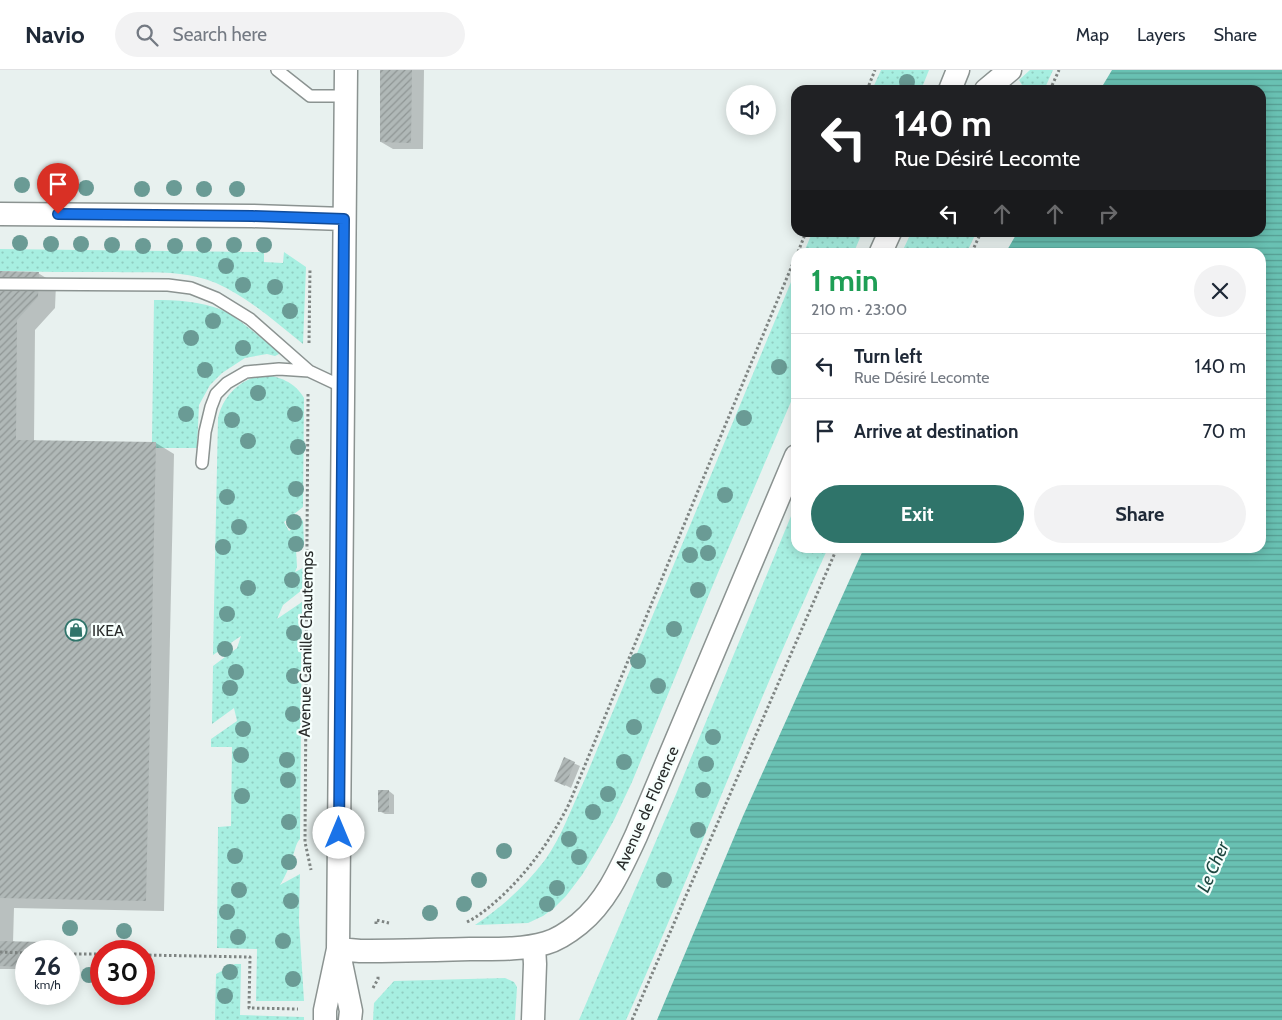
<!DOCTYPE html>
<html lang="en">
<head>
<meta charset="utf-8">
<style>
	:root { --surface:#fff; --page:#f2f2f3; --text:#1f2937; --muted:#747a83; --line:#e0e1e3; --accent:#2f746a }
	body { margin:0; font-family:Cabin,sans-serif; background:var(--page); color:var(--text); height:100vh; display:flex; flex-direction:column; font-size:19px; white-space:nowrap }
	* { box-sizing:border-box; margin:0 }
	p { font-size:16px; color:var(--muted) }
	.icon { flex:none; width:28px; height:28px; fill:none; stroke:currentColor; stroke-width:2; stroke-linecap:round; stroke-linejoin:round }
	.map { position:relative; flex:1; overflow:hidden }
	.drawer { position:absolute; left:791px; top:178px; width:475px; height:305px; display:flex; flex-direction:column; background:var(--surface); border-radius:15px; box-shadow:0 2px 12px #0003 }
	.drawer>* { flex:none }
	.guide { position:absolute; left:791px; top:15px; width:475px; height:152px; border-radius:15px; box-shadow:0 2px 12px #0003; background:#202124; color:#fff; overflow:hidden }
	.fabs { position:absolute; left:726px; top:15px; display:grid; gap:10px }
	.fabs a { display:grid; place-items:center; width:50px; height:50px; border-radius:50%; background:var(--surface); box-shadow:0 2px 12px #0003; font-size:25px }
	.speed { position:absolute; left:15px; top:870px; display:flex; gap:10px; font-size:25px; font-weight:700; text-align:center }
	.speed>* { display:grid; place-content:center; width:65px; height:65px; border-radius:50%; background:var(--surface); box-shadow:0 2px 12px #0003; line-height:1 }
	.speed small { font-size:12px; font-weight:400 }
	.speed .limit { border:8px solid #d22; background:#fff; color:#111 }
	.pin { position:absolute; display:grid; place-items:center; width:42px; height:42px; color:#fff; margin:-51px -21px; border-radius:50% 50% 50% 0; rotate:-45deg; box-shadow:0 0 5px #0007 }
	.pin .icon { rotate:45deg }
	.me { position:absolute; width:55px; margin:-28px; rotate:0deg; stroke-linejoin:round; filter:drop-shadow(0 0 4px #0008) }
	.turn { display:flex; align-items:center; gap:18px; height:105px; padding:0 20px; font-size:22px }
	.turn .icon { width:65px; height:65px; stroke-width:2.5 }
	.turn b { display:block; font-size:35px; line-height:42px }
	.lanes { display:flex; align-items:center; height:48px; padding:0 20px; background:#0003; justify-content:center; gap:25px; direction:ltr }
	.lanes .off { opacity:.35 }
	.round { display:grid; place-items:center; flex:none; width:52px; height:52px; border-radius:26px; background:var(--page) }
	.summary { display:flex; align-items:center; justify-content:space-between; height:85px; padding:0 20px }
	h1 { font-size:30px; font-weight:700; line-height:38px; color:#1e9e55 }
	.button { display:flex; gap:10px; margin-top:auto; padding:10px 20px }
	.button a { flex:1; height:58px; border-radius:30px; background:var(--accent); color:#fff; font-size:20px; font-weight:700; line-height:58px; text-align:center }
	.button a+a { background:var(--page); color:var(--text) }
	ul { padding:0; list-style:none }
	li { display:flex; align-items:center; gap:15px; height:65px; padding:0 20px; border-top:1px solid var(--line) }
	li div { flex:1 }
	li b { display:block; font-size:19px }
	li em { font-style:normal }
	header { display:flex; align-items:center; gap:30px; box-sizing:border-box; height:70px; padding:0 25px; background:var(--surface); border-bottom:1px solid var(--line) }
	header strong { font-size:24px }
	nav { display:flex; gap:28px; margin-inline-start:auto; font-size:18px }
	.search { width:350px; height:45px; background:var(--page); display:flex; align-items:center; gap:12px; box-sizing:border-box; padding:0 18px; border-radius:28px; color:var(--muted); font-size:19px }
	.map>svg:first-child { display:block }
	.grass { fill:url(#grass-dots) }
	.water { fill:url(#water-rules) }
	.shadow { fill:#0003 }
	.building { fill:url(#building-hatch) }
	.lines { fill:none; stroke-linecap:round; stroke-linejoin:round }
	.lane-casing { stroke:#8b9391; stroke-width:14 }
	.street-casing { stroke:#8b9391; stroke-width:25 }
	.path { stroke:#7f8583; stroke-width:3; stroke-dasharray:2.5 2.5; stroke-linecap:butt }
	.lane { stroke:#fff; stroke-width:11 }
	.street { stroke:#fff; stroke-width:22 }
	.tree { fill:#6a9b95 }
	.route-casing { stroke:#114b97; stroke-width:12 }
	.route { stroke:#1a73e8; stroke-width:9 }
	.labels { text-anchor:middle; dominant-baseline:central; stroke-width:4.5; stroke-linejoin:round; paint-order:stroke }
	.poi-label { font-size:16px; fill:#292c2b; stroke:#f6fffd; text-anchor:start }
	.street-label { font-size:16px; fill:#292c2b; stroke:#f6fffd }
	.water-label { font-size:18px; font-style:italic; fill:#1e4740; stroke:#f6fffd }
</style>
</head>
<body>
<header>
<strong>Navio</strong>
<div class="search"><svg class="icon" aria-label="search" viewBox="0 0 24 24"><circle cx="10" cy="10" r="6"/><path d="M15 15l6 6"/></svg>Search here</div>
<nav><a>Map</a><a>Layers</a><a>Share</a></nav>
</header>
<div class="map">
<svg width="1282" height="950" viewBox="0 0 1282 950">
	<defs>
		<pattern id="grass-dots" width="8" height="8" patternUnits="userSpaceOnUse" patternTransform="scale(1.25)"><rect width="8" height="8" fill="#a7efe1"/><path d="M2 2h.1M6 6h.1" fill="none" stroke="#90cdc1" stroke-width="1.8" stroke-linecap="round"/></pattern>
		<pattern id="water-rules" width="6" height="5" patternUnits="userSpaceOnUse" patternTransform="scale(1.25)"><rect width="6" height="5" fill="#69c1b3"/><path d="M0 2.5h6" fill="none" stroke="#569d92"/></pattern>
		<pattern id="building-hatch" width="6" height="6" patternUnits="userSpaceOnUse" patternTransform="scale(1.25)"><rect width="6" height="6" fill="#b0b8b7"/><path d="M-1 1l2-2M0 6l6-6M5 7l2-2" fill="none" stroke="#8f9695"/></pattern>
	</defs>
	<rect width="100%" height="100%" fill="#e8f1ef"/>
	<!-- grass -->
	<path class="grass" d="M881 0H929L921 20H872Z
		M1030 0H1053L1044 20H1025L1019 10Z
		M812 163V162L862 163 854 182H804Z
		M911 163V162L976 163 967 182H902Z
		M0 179 264 182V192L283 193 284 182 306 197 303 274C277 253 248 227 216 213 184 199 148 203 115 202 76 202 38 202 0 201Z
		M796 200V320L717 505 632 712 614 750 599 777 582 805 566 826 554 838 543 846 528 853 475 855C502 837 525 816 545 790 561 768 572 737 584 711Z
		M154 230C177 230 200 231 222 240 241 249 263 271 281 283L275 286 267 284 245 288 222 303 210 315 199 335 197 378H156V372H152Z
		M262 305C279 306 295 312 304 328L303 437 284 452 289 461 303 450 304 473 296 479 297 497 295 502 303 498 302 520 283 535 277 549 302 532 300 769C295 774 295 782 292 788 289 798 285 807 280 815L300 804 299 851 304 931H256L257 879 217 878 218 757 231 756 232 677H211V669L237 651 234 638 212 654 213 596 237 578 241 566 213 585 218 349C222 327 240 309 262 305Z
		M796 434V478H828C756 633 696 793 626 950H579L674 729Z
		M235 894H241L240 945 304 947V950H215L216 904Z
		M505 908 514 912 517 917 515 950H373L374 933 394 911Z"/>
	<!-- water -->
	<path class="water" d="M1112 0H1282V950H657L743 746 864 478H1261V182H1006L1017 163 1261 162V20H1100Z"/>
	<!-- shadow -->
	<path class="shadow" d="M381 0H424L423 79H393L381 72Z
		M0 203H38L56 214 55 238 35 260 34 371 156 373 174 384 164 841 14 838 13 873H42L48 877V881H26V899H0Z
		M564 689 580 696 571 718 561 713Z
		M389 721 394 725V744H385L379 741Z"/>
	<!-- building -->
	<path class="building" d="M380 0H412L411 73 380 72Z
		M0 201 39 202 38 227 17 250 16 370 156 372 146 831 0 828Z
		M564 687 575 692 565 716 554 711Z
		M378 720H389V742H378Z
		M0 871 43 872 42 881H26V897L0 896Z"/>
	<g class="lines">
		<!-- lane casing -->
		<g class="lane-casing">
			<path id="lane" d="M277 0 310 26H345
				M0 214 168 215 191 218 216 228 250 249 309 301 343 317
				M202 393 205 362 211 337 216 324 227 313 246 302 279 299 309 301"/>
		</g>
		<!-- street casing -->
		<g class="street-casing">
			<path id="street" d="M950 20 958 0
				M986 20 1010 0
				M0 144 252 146 344 149
				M881 182 890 162
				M338 879 360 881C397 881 434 880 470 879 495 879 522 880 546 873 557 870 569 862 579 854 607 831 621 798 636 766L796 386
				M340 888 351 941 350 950
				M325 950V940L338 879 346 0
				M533 950 535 894 534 876"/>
		</g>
		<!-- path -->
		<path class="path" d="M867 20 875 0
			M1050 20 1059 0
			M798 182 806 162
			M972 182 981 162
			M309 273 310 198
			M308 324 305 772 311 800
			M467 852C481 845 492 835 504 824 532 797 551 769 569 734L712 387 796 186
			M376 854V850L389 853
			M0 882 26 883
			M69 884H101
			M144 885 250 887 249 938 298 939
			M373 918 378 909V906
			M632 950 837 478"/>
		<!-- lane -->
		<use href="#lane" class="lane"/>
		<!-- street -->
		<use href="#street" class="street"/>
	</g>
	<!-- trees -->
	<g class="tree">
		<circle cx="907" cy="12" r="8"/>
		<circle cx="22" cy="115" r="8"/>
		<circle cx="51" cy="117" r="8"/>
		<circle cx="86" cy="118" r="8"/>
		<circle cx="174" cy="118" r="8"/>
		<circle cx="142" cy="119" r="8"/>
		<circle cx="204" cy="119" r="8"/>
		<circle cx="237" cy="119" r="8"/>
		<circle cx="20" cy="173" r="8"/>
		<circle cx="51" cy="174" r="8"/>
		<circle cx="81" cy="174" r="8"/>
		<circle cx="112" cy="175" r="8"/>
		<circle cx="204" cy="175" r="8"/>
		<circle cx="234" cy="175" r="8"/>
		<circle cx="264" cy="175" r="8"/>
		<circle cx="143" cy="176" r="8"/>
		<circle cx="175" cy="176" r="8"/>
		<circle cx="226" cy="196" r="8"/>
		<circle cx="243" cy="215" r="8"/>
		<circle cx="275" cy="217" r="8"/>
		<circle cx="290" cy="241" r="8"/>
		<circle cx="213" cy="251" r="8"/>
		<circle cx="191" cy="268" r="8"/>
		<circle cx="243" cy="278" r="8"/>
		<circle cx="779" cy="297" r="8"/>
		<circle cx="205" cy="300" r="8"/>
		<circle cx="258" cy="323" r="8"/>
		<circle cx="186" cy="344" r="8"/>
		<circle cx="295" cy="344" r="8"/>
		<circle cx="744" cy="348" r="8"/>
		<circle cx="232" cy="350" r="8"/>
		<circle cx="248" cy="371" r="8"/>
		<circle cx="298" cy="377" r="8"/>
		<circle cx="296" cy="419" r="8"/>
		<circle cx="725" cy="425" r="8"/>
		<circle cx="227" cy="427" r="8"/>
		<circle cx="294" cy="452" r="8"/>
		<circle cx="239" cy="457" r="8"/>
		<circle cx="704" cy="463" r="8"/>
		<circle cx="296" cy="474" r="8"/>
		<circle cx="223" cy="477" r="8"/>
		<circle cx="708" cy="483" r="8"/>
		<circle cx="690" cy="485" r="8"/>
		<circle cx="292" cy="510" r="8"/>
		<circle cx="248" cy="518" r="8"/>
		<circle cx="698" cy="520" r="8"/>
		<circle cx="227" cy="544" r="8"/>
		<circle cx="674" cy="559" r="8"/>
		<circle cx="294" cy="563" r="8"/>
		<circle cx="225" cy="579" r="8"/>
		<circle cx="638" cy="591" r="8"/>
		<circle cx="236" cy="602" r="8"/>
		<circle cx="294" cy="606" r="8"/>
		<circle cx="658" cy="616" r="8"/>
		<circle cx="230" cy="618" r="8"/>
		<circle cx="293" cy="644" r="8"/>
		<circle cx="634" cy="657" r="8"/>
		<circle cx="243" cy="659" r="8"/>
		<circle cx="713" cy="667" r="8"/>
		<circle cx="241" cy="685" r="8"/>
		<circle cx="287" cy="690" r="8"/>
		<circle cx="624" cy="692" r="8"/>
		<circle cx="706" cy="694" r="8"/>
		<circle cx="288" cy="710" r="8"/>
		<circle cx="703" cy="720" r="8"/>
		<circle cx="608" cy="724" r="8"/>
		<circle cx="242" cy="726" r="8"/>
		<circle cx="593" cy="742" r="8"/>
		<circle cx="289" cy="752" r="8"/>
		<circle cx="698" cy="760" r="8"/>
		<circle cx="569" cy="769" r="8"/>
		<circle cx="504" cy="781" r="8"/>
		<circle cx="235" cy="786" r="8"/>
		<circle cx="579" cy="787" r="8"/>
		<circle cx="289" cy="792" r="8"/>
		<circle cx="479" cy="810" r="8"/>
		<circle cx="664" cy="810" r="8"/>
		<circle cx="557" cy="818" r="8"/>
		<circle cx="239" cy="820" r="8"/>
		<circle cx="291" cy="831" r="8"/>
		<circle cx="464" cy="834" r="8"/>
		<circle cx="547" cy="834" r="8"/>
		<circle cx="227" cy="842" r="8"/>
		<circle cx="430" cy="843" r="8"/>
		<circle cx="70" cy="858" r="8"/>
		<circle cx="124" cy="861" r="8"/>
		<circle cx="238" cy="867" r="8"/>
		<circle cx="283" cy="871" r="8"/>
		<circle cx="230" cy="902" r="8"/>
		<circle cx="89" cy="905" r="8"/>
		<circle cx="293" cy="909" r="8"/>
		<circle cx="225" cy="926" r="8"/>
	</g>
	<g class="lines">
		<!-- route casing -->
		<g class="route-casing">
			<path id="route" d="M58 144 252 146 344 149 339 763"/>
		</g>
		<!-- route -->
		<use href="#route" class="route"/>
	</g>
	<!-- icons -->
	<defs>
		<g id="shop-ring" transform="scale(1.125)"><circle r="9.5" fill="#f6fffd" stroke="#2f746a" stroke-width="1.5"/><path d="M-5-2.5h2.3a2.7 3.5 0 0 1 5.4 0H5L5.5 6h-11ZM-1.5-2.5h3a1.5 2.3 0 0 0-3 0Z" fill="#2f746a"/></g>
	</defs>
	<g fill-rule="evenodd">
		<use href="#shop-ring" x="76" y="560"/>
	</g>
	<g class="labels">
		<!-- poi labels -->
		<g class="poi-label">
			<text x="92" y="560">IKEA</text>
		</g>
		<!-- street labels -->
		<g class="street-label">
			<text transform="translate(306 574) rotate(-89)">Avenue Camille Chautemps</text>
			<text transform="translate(647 738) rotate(-66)">Avenue de Florence</text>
		</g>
		<!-- water labels -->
		<g class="water-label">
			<text transform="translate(1213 797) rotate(-66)">Le Cher</text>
		</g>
	</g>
</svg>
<div class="fabs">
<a><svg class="icon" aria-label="sound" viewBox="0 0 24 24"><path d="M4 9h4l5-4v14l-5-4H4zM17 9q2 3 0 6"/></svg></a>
</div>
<div class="speed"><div>26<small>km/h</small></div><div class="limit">30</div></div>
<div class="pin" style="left:58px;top:144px;background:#d93025"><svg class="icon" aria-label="arrive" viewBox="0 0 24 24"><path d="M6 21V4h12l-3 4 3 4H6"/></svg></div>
<svg class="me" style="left:339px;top:763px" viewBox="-20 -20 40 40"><circle r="19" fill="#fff"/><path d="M0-13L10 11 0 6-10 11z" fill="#1a73e8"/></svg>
<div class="guide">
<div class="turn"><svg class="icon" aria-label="left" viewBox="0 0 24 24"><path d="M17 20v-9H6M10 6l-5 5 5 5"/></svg><div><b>140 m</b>Rue Désiré Lecomte</div></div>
<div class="lanes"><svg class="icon" aria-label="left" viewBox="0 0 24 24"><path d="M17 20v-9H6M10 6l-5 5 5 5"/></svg><svg class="icon off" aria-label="ahead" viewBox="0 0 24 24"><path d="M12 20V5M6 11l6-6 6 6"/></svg><svg class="icon off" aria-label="ahead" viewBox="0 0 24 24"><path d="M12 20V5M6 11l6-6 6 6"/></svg><svg class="icon off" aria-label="right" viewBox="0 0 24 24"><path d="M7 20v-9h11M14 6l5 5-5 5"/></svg></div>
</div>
<section class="drawer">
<div class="summary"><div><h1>1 min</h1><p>210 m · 23:00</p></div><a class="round"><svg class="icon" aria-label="close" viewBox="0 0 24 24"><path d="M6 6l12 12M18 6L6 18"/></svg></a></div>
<ul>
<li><svg class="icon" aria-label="left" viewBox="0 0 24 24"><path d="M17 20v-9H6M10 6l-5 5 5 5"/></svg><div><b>Turn left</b><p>Rue Désiré Lecomte</p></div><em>140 m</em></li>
<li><svg class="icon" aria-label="arrive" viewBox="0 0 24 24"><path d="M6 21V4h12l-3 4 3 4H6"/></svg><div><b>Arrive at destination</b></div><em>70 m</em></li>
</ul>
<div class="button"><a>Exit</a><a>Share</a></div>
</section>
</div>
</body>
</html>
